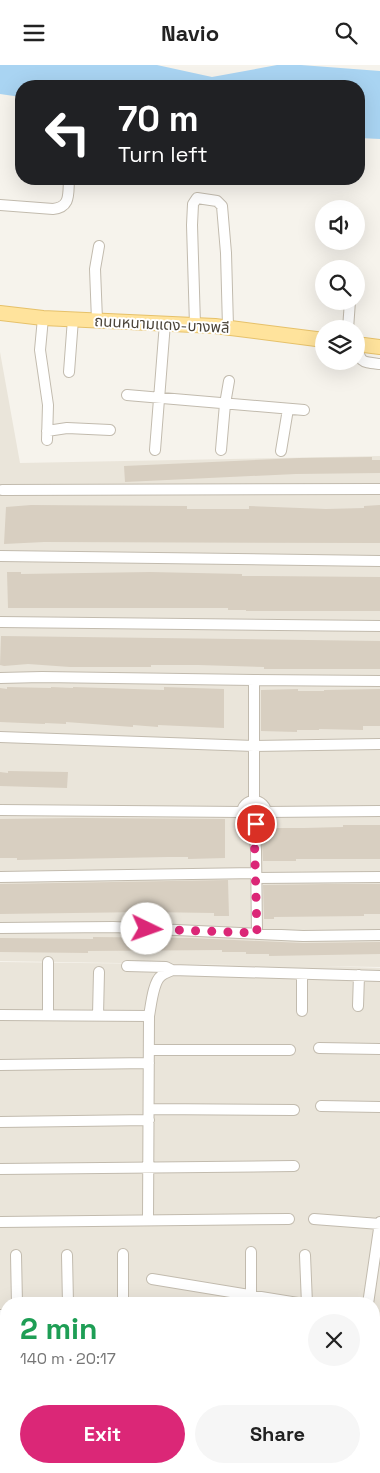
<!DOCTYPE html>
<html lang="en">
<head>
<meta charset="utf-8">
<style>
	:root { --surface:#fff; --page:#f6f6f6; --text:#222; --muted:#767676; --accent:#db2777 }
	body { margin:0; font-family:"Space Grotesk","Noto Sans Thai",sans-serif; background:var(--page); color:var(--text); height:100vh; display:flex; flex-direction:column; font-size:19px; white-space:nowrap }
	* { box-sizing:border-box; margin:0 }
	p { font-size:16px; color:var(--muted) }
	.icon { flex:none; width:28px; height:28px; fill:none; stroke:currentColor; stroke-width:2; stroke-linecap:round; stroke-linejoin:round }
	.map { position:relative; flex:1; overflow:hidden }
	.details { position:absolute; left:0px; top:1232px; width:380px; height:176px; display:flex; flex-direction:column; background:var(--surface); border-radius:20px 20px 0 0; box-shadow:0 5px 20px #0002 }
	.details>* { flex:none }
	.banner { position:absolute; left:15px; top:15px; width:350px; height:105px; border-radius:20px; box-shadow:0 5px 20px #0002; background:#202124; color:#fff; overflow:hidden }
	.controls { position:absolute; left:315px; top:135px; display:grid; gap:10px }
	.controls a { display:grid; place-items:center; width:50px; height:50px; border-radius:50%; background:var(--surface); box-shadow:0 5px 20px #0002; font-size:25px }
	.pin { position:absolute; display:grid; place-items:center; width:42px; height:42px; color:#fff; margin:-21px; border:2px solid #fff; border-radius:50%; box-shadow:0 1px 5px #0007 }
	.me { position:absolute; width:55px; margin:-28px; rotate:93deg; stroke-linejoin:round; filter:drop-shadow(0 0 4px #0008) }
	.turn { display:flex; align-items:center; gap:18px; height:105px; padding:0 20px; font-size:22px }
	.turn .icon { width:65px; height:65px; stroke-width:2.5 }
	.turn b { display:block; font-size:35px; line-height:42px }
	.round { display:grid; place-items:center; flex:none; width:52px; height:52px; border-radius:26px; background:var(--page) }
	.overview { display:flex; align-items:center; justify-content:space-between; height:85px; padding:0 20px }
	h1 { font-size:30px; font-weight:800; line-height:38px; color:#1e9e55 }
	.cta { display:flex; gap:10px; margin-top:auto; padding:10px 20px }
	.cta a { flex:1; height:58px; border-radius:30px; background:var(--accent); color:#fff; font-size:20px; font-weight:800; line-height:58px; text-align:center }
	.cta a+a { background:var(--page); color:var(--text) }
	header { display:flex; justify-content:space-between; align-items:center; height:65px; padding:0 20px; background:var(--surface); font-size:22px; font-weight:800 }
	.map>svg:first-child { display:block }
	.residential { fill:#eae5da }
	.water { fill:#a9d4f2 }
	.building { fill:#d8cfc1 }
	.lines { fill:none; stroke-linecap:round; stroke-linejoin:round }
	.minor-casing { stroke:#c2bbae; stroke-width:12 }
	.major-casing { stroke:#e6c16a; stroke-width:16 }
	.minor { stroke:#fff; stroke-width:10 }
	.major { stroke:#ffe39c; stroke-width:14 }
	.route { stroke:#db2777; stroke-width:9; stroke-dasharray:0 16.2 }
	.labels { text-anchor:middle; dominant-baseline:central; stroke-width:4; stroke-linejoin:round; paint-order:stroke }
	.street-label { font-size:15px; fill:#4b4439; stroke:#fff }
</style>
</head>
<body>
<header><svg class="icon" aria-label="menu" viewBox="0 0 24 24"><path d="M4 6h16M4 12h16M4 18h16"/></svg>Navio<svg class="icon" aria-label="search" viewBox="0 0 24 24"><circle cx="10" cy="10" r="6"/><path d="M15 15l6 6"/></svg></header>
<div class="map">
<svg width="380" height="1408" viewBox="0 0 380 1408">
	<rect width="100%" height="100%" fill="#f6f3ec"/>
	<!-- residential -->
	<path class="residential" d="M0 287 20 398 380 391V902L321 901 380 903V1393L374 1392V1239H6V1332L0 1331V897L240 900 0 896Z"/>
	<!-- water -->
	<path class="water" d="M0 0H157L212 12 277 0H301L380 6V74L359 73V21H21V32L0 29Z
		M0 1345 6 1346V1402H298V1408H0Z"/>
	<!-- building -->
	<path class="building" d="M372 392V395H380V408L296 409 125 417 124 401 299 393Z
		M31 440 187 441V444H249V441L326 444 364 443V441L380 440V478L44 477 4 479 6 442Z
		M7 507H21V509L150 507 242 509V511H260L380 512V546H246V545H228V543H8Z
		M1 571 380 576V604H264V602L198 600H151V602H70L28 599 4 601 0 600Z
		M7 622 51 623V622L73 623V622L164 625V622L224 624V663L158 660V662L133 660V662L66 657V659L45 658V659L0 657V623L7 624Z
		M298 624V626H324V625L380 624V661H363V665L319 664V665H297V667L261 666V625Z
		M8 706 68 707 67 723 0 721V707L8 708Z
		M76 753 225 754V793L188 794V792H168L17 795V793H0V754Z
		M343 760H380V794H296V796H263L261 761H274V763H304L343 762Z
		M228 815 229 851H214V848L146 847 0 849V819Z
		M326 819H380V849H364V851L274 852V854H264L263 820Z
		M93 872 191 873 303 878 380 877V889L269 891V889H246V887H222V885L88 886V888L0 887V873L93 874Z"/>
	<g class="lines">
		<!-- minor casing -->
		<g class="minor-casing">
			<path id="minor" d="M0 140 53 144C71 142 68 129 69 114
				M43 253 40 285 48 340 47 375
				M97 255 95 204 99 181
				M195 260 192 160 193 139 197 133 217 136 222 141 226 188 228 262
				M348 264 350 236
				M357 279C360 298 361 297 380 299
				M69 307 73 254
				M127 330 304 345
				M47 366 67 363 110 365
				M155 385 165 258
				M221 385 225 339 229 316
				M281 386 288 344
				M2 425 380 424
				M0 491 380 496
				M0 557 380 561
				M0 613 42 612 254 615 380 616
				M254 615V736
				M0 672 254 681 380 679
				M242 748a12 12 0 1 1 24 0a12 12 0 1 1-24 0Z
				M0 745 242 747
				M265 747 380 746
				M254 759 256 785 257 868
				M0 812 256 808
				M256 813 380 812
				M0 863 113 862 303 871 380 870
				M48 897V950
				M127 901 166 902 172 905
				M358 941 359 910
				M302 946V910
				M0 950 149 951
				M98 950 99 907
				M319 983 380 984
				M149 985H290
				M0 1000 149 998
				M321 1041 380 1042
				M149 1044 294 1045
				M0 1057 149 1055
				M0 1104 294 1101
				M148 1154 149 951C151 941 153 917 161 911 164 908 169 907 172 905L380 911
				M314 1154 380 1159
				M0 1157 289 1154
				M251 1187V1230
				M123 1189V1239
				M16 1190 17 1239
				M67 1190 68 1239
				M305 1190 307 1239
				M152 1214 304 1239
				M368 1239 380 1157
				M0 1250 6 1251
				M374 1257 380 1258
				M0 1304 6 1305
				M374 1310 380 1311
				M374 1365 380 1366"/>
		</g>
		<!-- major casing -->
		<g class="major-casing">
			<path id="major" d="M0 248 43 253 215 261 324 275
				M356 279 380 282"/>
		</g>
		<!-- minor -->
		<use href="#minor" class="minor"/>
		<!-- major -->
		<use href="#major" class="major"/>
	</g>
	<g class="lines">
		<!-- route -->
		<path class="route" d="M147 864 257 868 254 760 256 759"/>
	</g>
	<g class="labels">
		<!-- street labels -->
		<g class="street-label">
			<text transform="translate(162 259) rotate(3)">ถนนหนามแดง-บางพลี</text>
		</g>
	</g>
</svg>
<div class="controls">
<a><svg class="icon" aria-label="sound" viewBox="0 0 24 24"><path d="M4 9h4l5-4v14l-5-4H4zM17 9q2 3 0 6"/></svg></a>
<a><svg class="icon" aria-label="search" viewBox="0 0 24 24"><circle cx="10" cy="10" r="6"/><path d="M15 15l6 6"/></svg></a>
<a><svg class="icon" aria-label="layers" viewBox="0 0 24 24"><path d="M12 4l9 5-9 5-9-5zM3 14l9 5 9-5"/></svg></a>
</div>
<div class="pin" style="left:256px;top:759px;background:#d93025"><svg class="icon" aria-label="arrive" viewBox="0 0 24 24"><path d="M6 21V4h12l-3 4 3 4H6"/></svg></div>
<svg class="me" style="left:147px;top:864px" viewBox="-20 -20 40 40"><circle r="19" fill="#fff"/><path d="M0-13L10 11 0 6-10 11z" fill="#db2777"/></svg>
<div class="banner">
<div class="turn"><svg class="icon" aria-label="left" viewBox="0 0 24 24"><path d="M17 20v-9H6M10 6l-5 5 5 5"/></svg><div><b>70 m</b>Turn left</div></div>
</div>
<section class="details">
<div class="overview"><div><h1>2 min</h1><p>140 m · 20:17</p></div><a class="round"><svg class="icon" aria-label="close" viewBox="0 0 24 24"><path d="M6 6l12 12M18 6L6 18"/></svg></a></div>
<div class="cta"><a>Exit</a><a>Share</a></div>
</section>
</div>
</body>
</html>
